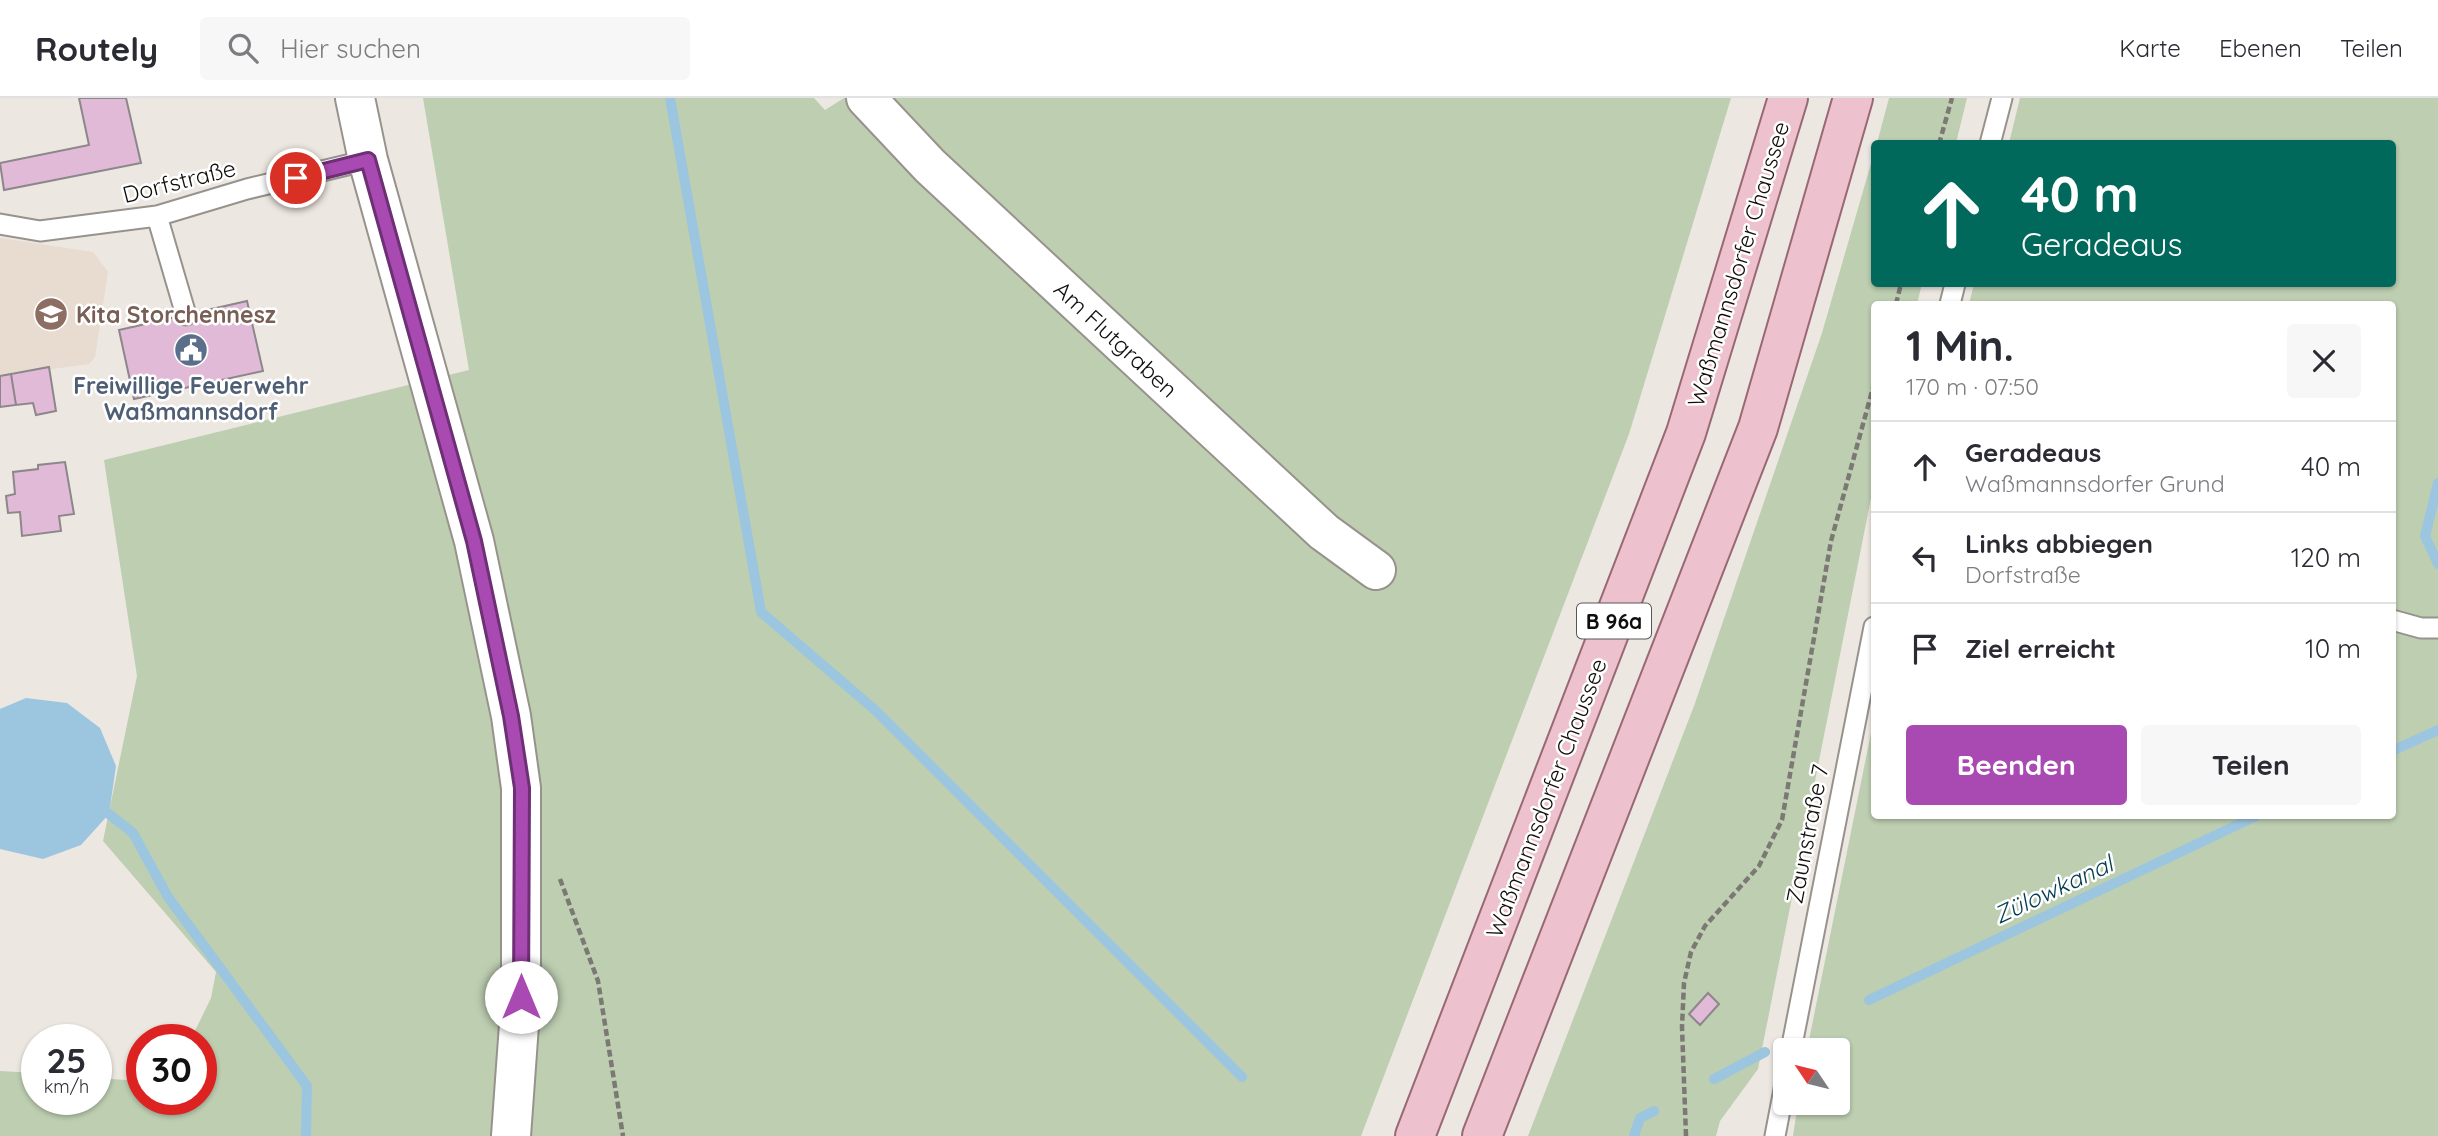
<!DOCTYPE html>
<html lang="de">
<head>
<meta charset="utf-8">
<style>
	:root { --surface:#fff; --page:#f7f7f7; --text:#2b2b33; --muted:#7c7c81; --line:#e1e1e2; --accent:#a94ab2 }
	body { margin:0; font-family:Quicksand,sans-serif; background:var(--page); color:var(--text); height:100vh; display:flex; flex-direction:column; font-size:26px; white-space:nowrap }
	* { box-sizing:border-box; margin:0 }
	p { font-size:23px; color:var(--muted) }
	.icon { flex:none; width:38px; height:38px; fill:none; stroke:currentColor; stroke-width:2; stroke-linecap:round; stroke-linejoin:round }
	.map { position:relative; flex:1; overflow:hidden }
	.details { position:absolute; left:1871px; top:203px; width:525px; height:518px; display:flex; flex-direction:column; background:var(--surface); border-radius:7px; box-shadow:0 2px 5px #0004 }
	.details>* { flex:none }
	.guide { position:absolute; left:1871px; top:42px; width:525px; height:147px; border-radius:7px; box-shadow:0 2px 5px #0004; background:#00695c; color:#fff; overflow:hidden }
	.needle { width:46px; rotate:305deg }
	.tools { position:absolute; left:1773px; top:940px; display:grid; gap:14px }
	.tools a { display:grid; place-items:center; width:77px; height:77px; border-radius:7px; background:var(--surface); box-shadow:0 2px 5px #0004; font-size:35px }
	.speed { position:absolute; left:21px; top:926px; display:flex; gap:14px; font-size:35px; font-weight:700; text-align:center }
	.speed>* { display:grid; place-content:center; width:91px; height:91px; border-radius:50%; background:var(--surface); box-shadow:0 2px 5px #0004; line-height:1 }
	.speed small { font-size:18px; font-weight:400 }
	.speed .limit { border:10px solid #d22; background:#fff; color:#111 }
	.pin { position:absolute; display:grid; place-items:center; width:60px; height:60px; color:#fff; margin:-30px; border:4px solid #fff; border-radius:50%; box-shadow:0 2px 7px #0007 }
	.me { position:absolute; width:77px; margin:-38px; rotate:0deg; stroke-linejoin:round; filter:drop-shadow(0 0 5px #0008) }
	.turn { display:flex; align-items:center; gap:24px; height:147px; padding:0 35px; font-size:32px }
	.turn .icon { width:91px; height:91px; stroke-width:2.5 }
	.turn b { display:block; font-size:49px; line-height:60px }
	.round { display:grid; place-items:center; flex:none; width:74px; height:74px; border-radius:7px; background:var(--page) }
	.overview { display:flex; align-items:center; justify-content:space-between; height:119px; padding:0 35px }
	h1 { font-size:42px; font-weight:700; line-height:52px }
	.action { display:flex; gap:14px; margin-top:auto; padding:14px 35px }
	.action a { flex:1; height:80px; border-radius:7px; background:var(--accent); color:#fff; font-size:28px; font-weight:700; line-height:80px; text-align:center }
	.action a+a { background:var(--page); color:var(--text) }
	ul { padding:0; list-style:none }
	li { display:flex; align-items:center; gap:21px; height:91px; padding:0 35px; border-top:2px solid var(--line) }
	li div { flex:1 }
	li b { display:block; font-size:26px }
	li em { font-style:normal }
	header { display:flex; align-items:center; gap:42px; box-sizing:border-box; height:98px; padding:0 35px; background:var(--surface); border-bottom:2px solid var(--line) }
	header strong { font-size:33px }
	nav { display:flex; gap:38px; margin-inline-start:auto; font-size:24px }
	.search { width:490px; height:63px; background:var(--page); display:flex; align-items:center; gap:18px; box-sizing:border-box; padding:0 24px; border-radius:7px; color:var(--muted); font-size:26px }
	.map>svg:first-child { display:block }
	.built { fill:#e8dbcf }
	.green { fill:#bdceb1 }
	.water { fill:#9cc6df }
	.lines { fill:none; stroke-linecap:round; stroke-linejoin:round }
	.stream { stroke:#9cc6df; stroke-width:10 }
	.building { fill:#e0bad6; stroke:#8d868b; stroke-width:2 }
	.service-casing { stroke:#98928c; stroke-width:23 }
	.minor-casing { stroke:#98928c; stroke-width:42 }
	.primary-casing { stroke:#986875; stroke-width:42 }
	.path { stroke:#7c7874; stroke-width:4.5; stroke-dasharray:7 3.5; stroke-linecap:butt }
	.service { stroke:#fff; stroke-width:19 }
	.minor { stroke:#fff; stroke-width:38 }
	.primary { stroke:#eec1ce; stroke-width:38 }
	.route-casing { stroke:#6e3074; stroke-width:18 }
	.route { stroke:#a94ab2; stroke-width:12 }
	.labels { text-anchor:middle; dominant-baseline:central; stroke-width:5; stroke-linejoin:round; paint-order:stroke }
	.shield { fill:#fff; stroke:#585655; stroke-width:2 }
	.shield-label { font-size:21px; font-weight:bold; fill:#100e0c }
	.street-label { font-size:23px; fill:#100e0c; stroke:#fff }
	.education-label { font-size:23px; font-weight:bold; fill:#785e54; stroke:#fff; text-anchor:start }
	.service-label { font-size:23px; font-weight:bold; fill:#4e5e75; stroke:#fff }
	.water-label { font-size:24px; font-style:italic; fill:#023c55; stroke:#fff }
</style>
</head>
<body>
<header>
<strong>Routely</strong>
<div class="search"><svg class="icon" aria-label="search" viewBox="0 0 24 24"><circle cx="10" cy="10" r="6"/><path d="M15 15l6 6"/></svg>Hier suchen</div>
<nav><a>Karte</a><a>Ebenen</a><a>Teilen</a></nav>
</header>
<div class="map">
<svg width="2438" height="1038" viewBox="0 0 2438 1038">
	<rect width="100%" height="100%" fill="#ede7e1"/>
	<!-- built -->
	<path class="built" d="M0 140 93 154 108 174 95 259 89 266 0 278Z"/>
	<!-- green -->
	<path class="green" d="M423 0H814L825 12 844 0H1731L1629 336 1361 1038H0V973L37 975V1001H96V980L142 983V1001H201V942L191 941 211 900 216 874 103 743 137 578 104 362 469 272Z
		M1889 0H1967L1956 45H1877Z
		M2020 0H2438V1038H1793L1798 1005 1838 1004V952H1807L1874 620V718H2392V206H1969L1974 186H2392V46L2009 45Z
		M1874 55V186H1922L1917 206H1874V385L1758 971 1720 1023 1716 1038H1528L1694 608 1822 235Z"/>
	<!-- water -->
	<path class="water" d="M26 600 67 605 100 630 116 668 109 716 81 747 43 761 0 751V611Z"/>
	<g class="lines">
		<!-- stream -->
		<path class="stream" d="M670 0 761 514 875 612 1242 979
			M2438 385 2425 438 2438 466
			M2392 653 2438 632
			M109 716 133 735 168 799 307 988 306 1038
			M1869 902 2256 718
			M1714 981 1765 954
			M1634 1038 1640 1020 1654 1013"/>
	</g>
	<!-- building -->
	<path class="building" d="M79 0H126L141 65 4 92 0 65 89 47Z
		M247 203 263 273 134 301 119 232Z
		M49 269 56 313 36 317 33 305 16 307 11 276Z
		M11 276 16 307 0 309V278Z
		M65 364 74 416 59 418 61 433 22 438 20 414 8 415 6 398 15 396 13 374 38 371V367Z
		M1708 895 1719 906 1700 927 1689 916Z"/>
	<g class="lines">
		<!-- service casing -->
		<g class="service-casing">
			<path id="service" d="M1990 46 2002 0
				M157 118 186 217
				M0 126 40 133 157 118 247 91 368 62
				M1950 206 1955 186
				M2392 522 2421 530H2438
				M1791 952 1874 529
				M1775 1038 1785 986"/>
		</g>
		<!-- minor casing -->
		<g class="minor-casing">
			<path id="minor" d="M355 0 368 62 474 443 511 618 521 690V899L511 1038
				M866 0 930 68 1324 434 1376 472"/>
		</g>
		<!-- primary casing -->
		<g class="primary-casing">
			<path id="primary" d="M1415 1038 1686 335 1788 0
				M1482 1038 1758 330 1853 0"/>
		</g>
		<!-- path -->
		<path class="path" d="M1939 46 1952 0
			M1896 206 1901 186
			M560 781 598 883 623 1038
			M1686 1038 1682 929 1684 885 1691 854 1705 828 1759 768 1782 722 1831 443 1874 286"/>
		<!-- service -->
		<use href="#service" class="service"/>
		<!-- minor -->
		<use href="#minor" class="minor"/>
		<!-- primary -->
		<use href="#primary" class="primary"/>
	</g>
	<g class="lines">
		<!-- route casing -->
		<g class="route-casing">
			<path id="route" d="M296 80 368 62 474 443 511 618 522 690 521 899"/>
		</g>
		<!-- route -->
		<use href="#route" class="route"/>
	</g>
	<!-- icons -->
	<defs>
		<g id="school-disc" transform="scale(1.75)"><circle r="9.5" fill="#8d6e63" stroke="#fff"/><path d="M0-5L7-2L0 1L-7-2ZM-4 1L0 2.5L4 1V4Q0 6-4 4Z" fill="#fff"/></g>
		<g id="civic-disc" transform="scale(1.75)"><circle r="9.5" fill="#5c6f8a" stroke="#fff"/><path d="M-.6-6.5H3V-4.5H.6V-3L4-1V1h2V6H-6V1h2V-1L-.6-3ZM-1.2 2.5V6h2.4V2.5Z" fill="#fff"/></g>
	</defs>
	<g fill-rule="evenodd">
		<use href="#school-disc" x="51" y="216"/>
		<use href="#civic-disc" x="191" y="252"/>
	</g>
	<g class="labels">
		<!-- shield labels -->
		<rect class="shield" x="1577" y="505.5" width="74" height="35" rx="5"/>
		<g class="shield-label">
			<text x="1614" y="523">B 96a</text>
		</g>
		<!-- street labels -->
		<g class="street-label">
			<text transform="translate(179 83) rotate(-14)">Dorfstraße</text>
			<text transform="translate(1738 166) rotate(-73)">Waßmannsdorfer Chaussee</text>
			<text transform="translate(1116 241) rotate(43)">Am Flutgraben</text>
			<text transform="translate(1546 700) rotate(-69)">Waßmannsdorfer Chaussee</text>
			<text transform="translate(1807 736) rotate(-79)">Zaunstraße 7</text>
		</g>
		<!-- education labels -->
		<g class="education-label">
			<text x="76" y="216">Kita Storchennesz</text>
		</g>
		<!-- service labels -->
		<g class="service-label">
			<text x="191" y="287">Freiwillige Feuerwehr<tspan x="191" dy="26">Waßmannsdorf</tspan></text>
		</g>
		<!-- water labels -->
		<g class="water-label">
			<text transform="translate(2053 791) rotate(-25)">Zülowkanal</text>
		</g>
	</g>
</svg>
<div class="tools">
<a><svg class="needle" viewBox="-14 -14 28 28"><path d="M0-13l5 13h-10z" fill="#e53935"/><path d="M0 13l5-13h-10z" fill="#7c7c81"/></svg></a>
</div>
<div class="speed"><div>25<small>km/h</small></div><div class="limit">30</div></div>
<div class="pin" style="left:296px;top:80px;background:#d93025"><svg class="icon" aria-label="arrive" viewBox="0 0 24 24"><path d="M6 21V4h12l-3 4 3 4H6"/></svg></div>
<svg class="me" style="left:521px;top:899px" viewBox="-20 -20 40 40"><circle r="19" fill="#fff"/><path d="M0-13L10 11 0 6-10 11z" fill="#a94ab2"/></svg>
<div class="guide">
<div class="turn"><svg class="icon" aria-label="ahead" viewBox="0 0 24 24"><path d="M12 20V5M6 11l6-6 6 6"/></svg><div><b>40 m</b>Geradeaus</div></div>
</div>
<section class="details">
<div class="overview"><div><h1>1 Min.</h1><p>170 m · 07:50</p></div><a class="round"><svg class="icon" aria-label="close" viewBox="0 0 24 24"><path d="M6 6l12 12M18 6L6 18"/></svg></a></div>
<ul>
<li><svg class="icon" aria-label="ahead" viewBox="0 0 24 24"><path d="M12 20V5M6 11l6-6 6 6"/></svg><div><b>Geradeaus</b><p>Waßmannsdorfer Grund</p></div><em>40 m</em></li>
<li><svg class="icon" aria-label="left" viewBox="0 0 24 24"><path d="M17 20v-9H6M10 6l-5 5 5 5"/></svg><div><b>Links abbiegen</b><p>Dorfstraße</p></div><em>120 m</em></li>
<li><svg class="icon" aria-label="arrive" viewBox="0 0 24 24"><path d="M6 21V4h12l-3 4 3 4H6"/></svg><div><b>Ziel erreicht</b></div><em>10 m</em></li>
</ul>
<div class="action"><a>Beenden</a><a>Teilen</a></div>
</section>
</div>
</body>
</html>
